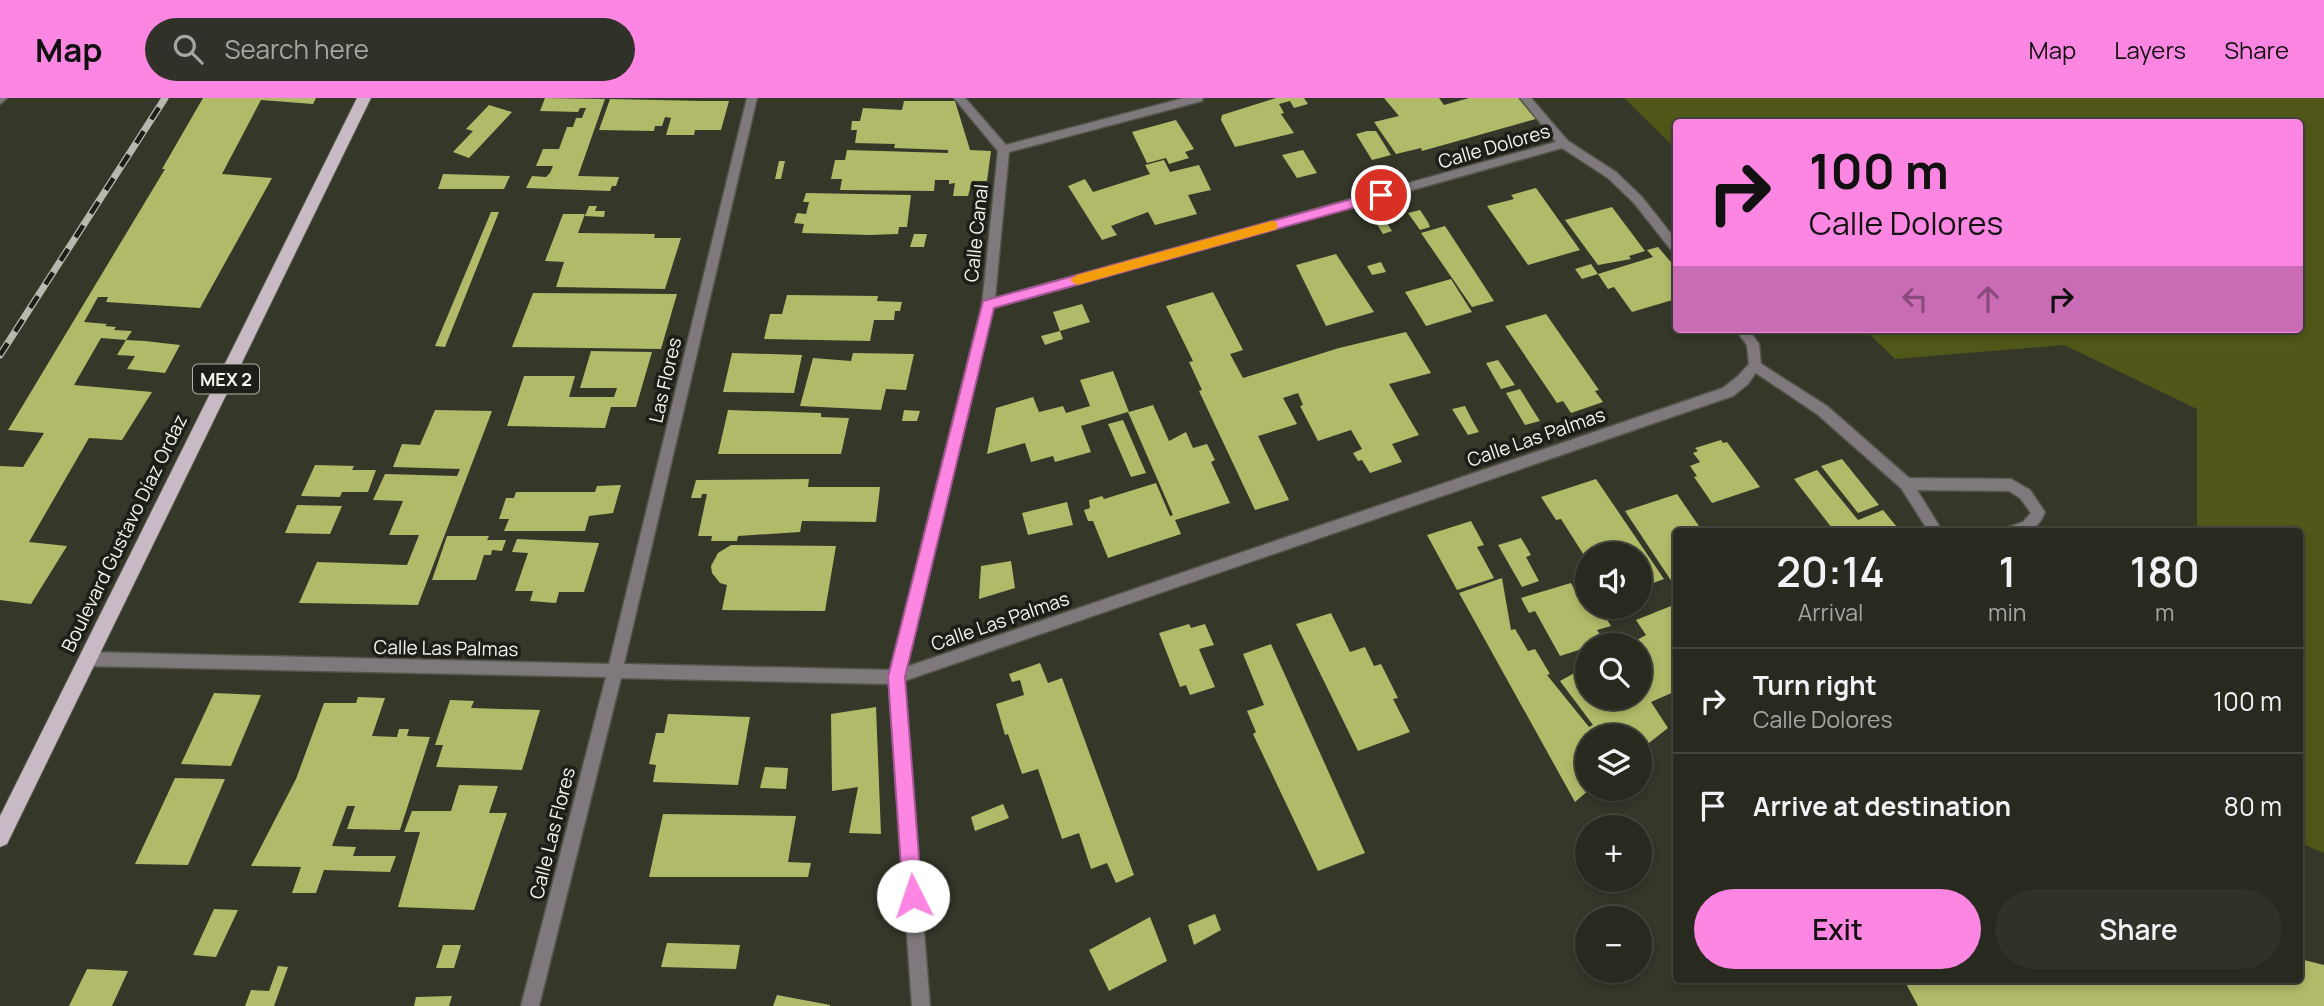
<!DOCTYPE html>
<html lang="en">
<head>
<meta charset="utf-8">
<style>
	:root { --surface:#28291f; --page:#303128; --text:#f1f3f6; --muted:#a5a6a4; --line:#44453d; --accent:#fd86e3 }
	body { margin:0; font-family:Manrope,sans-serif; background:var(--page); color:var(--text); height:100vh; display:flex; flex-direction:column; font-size:26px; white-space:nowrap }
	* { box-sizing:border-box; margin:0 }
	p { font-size:23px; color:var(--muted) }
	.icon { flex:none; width:38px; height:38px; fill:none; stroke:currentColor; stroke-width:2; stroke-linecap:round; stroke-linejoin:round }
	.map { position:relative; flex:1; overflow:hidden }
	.sheet { position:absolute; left:1673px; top:430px; width:630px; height:455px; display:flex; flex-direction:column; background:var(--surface); border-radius:7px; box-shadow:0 4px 10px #0003,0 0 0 2px var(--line) }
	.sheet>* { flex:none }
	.top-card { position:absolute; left:1673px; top:21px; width:630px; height:214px; border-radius:7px; box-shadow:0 4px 10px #0003,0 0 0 2px var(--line); background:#fd86e3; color:#111; overflow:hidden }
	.fabs { position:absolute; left:1575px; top:444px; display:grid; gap:14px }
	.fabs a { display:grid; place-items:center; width:77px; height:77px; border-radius:50%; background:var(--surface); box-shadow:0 4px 10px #0003,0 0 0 2px var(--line); font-size:35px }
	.pin { position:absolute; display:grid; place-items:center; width:60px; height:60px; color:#fff; margin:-30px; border:4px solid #fff; border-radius:50%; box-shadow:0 2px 7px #0007 }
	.me { position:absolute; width:77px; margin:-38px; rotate:356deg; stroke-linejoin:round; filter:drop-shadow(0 0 5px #0008) }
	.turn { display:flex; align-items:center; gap:24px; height:147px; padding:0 21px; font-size:32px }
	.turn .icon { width:91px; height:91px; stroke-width:2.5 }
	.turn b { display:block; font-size:49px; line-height:60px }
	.lanes { display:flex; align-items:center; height:66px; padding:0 21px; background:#0003; justify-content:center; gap:35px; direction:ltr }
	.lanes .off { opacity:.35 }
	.eta { display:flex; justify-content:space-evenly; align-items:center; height:119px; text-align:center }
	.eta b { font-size:42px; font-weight:600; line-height:49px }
	.action { display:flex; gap:14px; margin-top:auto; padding:14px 21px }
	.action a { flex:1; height:80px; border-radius:42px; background:var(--accent); color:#111; font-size:28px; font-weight:600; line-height:80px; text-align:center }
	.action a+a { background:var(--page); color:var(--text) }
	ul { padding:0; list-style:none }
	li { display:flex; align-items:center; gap:21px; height:105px; padding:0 21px; border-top:2px solid var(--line) }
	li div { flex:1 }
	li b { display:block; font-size:26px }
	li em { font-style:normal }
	header { display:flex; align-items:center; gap:42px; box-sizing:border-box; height:98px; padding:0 35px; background:var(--accent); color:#111 }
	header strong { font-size:33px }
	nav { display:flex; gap:38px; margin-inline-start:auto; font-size:24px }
	.search { width:490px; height:63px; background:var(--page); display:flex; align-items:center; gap:18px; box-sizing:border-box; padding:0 24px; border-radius:38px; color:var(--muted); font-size:26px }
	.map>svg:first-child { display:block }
	.green { fill:#515718 }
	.building { fill:#b1ba68 }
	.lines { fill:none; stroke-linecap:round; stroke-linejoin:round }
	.service-casing { stroke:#535548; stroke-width:3 }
	.minor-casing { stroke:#535548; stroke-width:3 }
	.primary-casing { stroke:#535548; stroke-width:2 }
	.service { fill:#7f787d; fill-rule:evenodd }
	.minor { fill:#7f787d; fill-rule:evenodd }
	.primary { fill:#c8bac4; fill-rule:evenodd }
	.rail-casing { stroke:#b7b9ae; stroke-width:7 }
	.rail { stroke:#1d1e17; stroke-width:4.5; stroke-dasharray:14; stroke-linecap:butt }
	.route { fill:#fd86e3; stroke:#a45794; stroke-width:2 }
	.slow { fill:#f59e0b }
	.labels { text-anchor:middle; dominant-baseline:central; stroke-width:7; stroke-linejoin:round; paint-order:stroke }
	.shield { fill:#1d1e17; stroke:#b3b4ab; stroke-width:2 }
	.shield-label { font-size:18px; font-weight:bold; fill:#f3f5eb }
	.street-label { font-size:19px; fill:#f3f5eb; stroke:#1d1e17 }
</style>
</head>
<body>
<header>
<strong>Map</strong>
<div class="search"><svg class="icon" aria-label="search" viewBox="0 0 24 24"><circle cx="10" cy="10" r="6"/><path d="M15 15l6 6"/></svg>Search here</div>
<nav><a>Map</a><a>Layers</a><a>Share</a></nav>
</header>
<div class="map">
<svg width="2324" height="908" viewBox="0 0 2324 908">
	<rect width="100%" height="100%" fill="#353729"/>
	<!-- green -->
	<path class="green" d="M1624 0H2324V755L2300 745V434H2197V311L2064 247 1895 261 1864 231H2300V24H1676V51Z"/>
	<!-- building -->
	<path class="building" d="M203 0H316L313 6 261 2 222 76 272 80 200 210 106 204 108 199H98L84 224 107 226 105 228 116 229 114 232 132 233 126 242 101 240 74 287 152 294 122 342 89 340 29 444 67 448 31 506 0 502V368L23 369 44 335 8 332 165 71H162Z
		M545 0 605 1 578 78 619 79 616 88H612L610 93 526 90 532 78 546 79 550 75 553 68H536L543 51H559L567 29H573L576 20H582L586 10H580L578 14 540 13Z
		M1276 0H1304L1308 6 1294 10 1290 3 1279 6 1284 15 1281 16 1294 35 1235 49 1221 22 1222 17Z
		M1384 0H1439L1444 7 1469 0H1524L1543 19 1422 53 1421 50 1396 56 1374 24 1399 18Z
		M610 1 703 3H729L721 32H695L694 37H666L671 20 665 19 662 28H655L654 33 599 32Z
		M904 3H955L970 52 991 53 987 83H972L968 98H953L955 85 949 86V82H935L934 93 840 92 842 81H831L835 62H845L847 52 948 55V52L894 50 895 46 855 45 857 32H851L852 23H860L863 10 902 12Z
		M489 7 512 14 469 60 453 54 473 33 466 31Z
		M1176 22 1194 51 1185 54 1189 60 1169 66 1166 60 1147 65 1132 34Z
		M1367 33H1376L1391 57 1372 62 1356 36Z
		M1303 52 1317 75 1297 80 1282 57Z
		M1164 62 1170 74 1199 67 1211 92 1188 97 1197 116 1155 127 1148 114 1111 128 1117 137 1102 142 1068 88 1085 81 1093 94 1150 76 1145 67Z
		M779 63H785L781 81H775Z
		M443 76 510 78 504 91H438Z
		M1536 90 1580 152 1528 167 1487 108 1514 101 1511 97Z
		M806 95 911 97 907 129H899L898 136 870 137 802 135 804 126 794 125 797 115 806 116 809 104H803Z
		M589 108H597L595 113H605L604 119 585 118Z
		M1612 109 1645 153 1629 158 1631 161 1598 167 1565 122Z
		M1420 112 1428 124 1430 129 1420 132 1408 115Z
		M491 114H499L445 249 435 248Z
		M563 116H585L578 135 655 136 654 140H681L665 191 556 189 564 164 545 163Z
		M1385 122 1392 133 1383 136 1376 125Z
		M1445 128 1494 203 1472 209 1421 135Z
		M914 136H927L924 149H910Z
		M1658 149 1676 170V201L1632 214 1614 189 1608 191 1598 176 1653 159 1647 152Z
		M1336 156 1374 214 1326 228 1296 167Z
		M1381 164 1386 174 1372 177 1367 168Z
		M1591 166 1598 176 1582 181 1575 171Z
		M1451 181 1472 214 1426 228 1405 194Z
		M1213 194 1243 252 1230 256 1243 280 1339 250 1406 234 1431 275 1389 286 1419 337 1392 346 1402 364 1370 375 1362 362 1358 363 1353 355 1362 351 1351 332 1318 343 1300 308 1303 307 1298 295 1283 300 1297 326 1258 338 1289 402 1255 412 1199 293 1202 292 1189 264 1193 263 1166 208Z
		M533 195 677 196 661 251 512 249Z
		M787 197 878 198 877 203 902 204 900 213H895L894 222H874L870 243 764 241 770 216H782Z
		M1082 206 1090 224 1060 233 1053 214Z
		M1546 216 1599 292 1595 293 1603 304 1571 315 1563 303 1557 305 1505 228Z
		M1060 233 1063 241 1045 247 1041 238Z
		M126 242 145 243 180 247 165 275 127 271 135 258 117 257Z
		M591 253 652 254 636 309H611L605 330 507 328 524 278H575L569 299H614L617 290H580Z
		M732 255 802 257 794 295 723 294Z
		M853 255 914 256 906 292 886 291 881 312 800 308 813 260 851 263Z
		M1498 262 1515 287 1501 291 1486 265Z
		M1113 273 1129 314 1153 307 1169 343 1186 334 1193 350 1207 346 1215 362 1211 364 1230 405 1175 422 1181 436 1108 460 1093 423H1088L1084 412 1090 410 1089 402 1102 398 1104 401 1156 385 1170 418 1173 417 1128 314 1081 328 1091 354 1055 364 1053 358 1031 364 1025 345 987 356 996 310 1033 299 1039 314 1063 308 1066 315 1090 308 1080 282Z
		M1520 291 1540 323 1525 327 1506 295Z
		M1465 308 1471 320 1479 334 1468 337 1452 311Z
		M435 312 492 313 418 507 299 505 317 464 407 467 419 437H389L403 403 373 402 385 376 457 378 460 371 393 369 402 346 420 347Z
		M728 312 821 315V319L849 320 841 356H718Z
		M904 312 920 313 917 323H902Z
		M1123 322 1146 375 1131 379 1108 326Z
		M1721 342 1723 345 1727 344 1760 389 1712 405 1694 379 1697 378 1690 368 1700 364 1693 355 1698 353 1695 350Z
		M1842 361 1879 407 1858 415 1821 368Z
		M315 367 354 368 352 372H376L368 394H342L340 399 301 398Z
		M1817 372 1858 422 1883 412 1901 434H1835L1794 381Z
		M809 381 808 389H880L876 424 802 423 800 434 738 438 737 443H711L712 438H698L707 396H702L701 400H691L696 382Z
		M1596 381 1664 481 1640 490V457H1587V462L1561 421 1556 422 1541 399Z
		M621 387 613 415 589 418 585 433H504L509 421H499L506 400H514L516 394H595L597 388Z
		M1677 396 1703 434H1676V490L1625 413Z
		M1067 404 1073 427 1028 437 1022 415Z
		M297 407 342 408 330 436 285 435Z
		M1471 423 1484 447 1477 449 1494 480 1457 492 1427 437Z
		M447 438H489L487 442H506L502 453 492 452 491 457H484L476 482H432Z
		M1521 440 1531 457 1526 459 1539 483 1522 489 1498 447Z
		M517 441 599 445 584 494H559L556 505 530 503 533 493H515L528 455 512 454Z
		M731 447 836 448 825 513 722 512 727 487 720 485 712 475 711 468 718 455Z
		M1011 463 1015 490 979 501 981 468Z
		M1502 480 1511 532 1515 531 1528 553 1535 551 1550 576 1547 577 1589 629 1593 627 1560 583 1587 568V600H1640V548H1626L1646 537 1636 522 1676 506V597L1674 594 1651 604 1668 630 1640 652V639H1587V691H1590L1575 704 1459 495Z
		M1571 485 1578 498H1587V509H1599L1611 528 1597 532 1605 544 1587 548V554L1585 555 1582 551 1560 558 1535 513 1529 515 1521 500Z
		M1331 515 1350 554 1365 549 1374 568 1381 566 1398 600 1393 601 1410 634 1358 653 1296 526Z
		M1189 526 1191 530 1205 526 1214 547 1199 551 1215 589 1190 597 1186 587 1180 589 1159 535Z
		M1271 546 1365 755 1318 773 1253 636 1256 634 1247 613 1264 607 1243 556Z
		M1040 565 1048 585 1062 580 1134 777 1116 785 1107 765 1091 771 1079 735 1062 741 1038 671 1022 676 1008 636 1005 637 996 606 1024 597 1020 582 1012 584 1009 576Z
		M214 595 261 597 231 668 181 666Z
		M358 599 385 600 372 638 397 639 399 631H409L407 638 430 639 400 732 347 731 355 708H347L332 748 356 749 353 758H396L390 774 324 772 316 795H292L301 769 251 768 296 681 324 605H356Z
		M450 602 474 603 471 610 540 612 522 672 436 669 443 647H435Z
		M876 609 881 736 849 735 858 689 832 693 831 616Z
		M668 616 750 619 738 687 653 684 656 667 649 666 656 635H664Z
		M765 669 788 670 786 691 760 690Z
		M175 680 225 681 188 767 135 766Z
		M459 687 498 688 489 715H507L474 812 398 809 420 734H404L412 713H451Z
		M1003 706 1009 720 975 733 971 719Z
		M663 716 796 718 788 764 811 765 808 779H649Z
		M214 811 238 812 216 859 193 857Z
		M1215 816 1221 832 1194 847 1188 827Z
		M1150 819 1167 863 1109 893 1089 852Z
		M667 845 740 847 736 871 661 869Z
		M443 847H461L454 870H436Z
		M2300 861 2324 867V908H1918L1904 882H2300Z
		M278 868 288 869 274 908H245L251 892 269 893Z
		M87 871 128 873 112 908H69Z
		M777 897 830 907V908H773Z
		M452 898 449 908H414L416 899Z"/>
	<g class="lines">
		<!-- service casing -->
		<g class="service-casing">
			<path id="service" d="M1755 262 1827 308 1909 380 2011 381 2030 392 2045 414C2037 435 2024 434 2004 434L2006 430 2023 424 2031 415 2020 400 2009 393 1917 392 1943 434H1929L1901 390 1817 316 1750 271 1749 267 1750 263Z"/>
		</g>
		<!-- minor casing -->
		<g class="minor-casing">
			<path id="minor" d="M0 0H7L0 6Z
				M747 0H757L624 566 890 572 982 207 998 53 954 0H965L1006 47 1184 0H1203L1202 3 1009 54 995 200 1556 44 1520 0H1531L1568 43 1616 74 1642 99 1676 142V154L1672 153 1634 105 1608 80 1562 50 993 210 906 569 1723 290 1738 278 1749 266 1747 247 1735 231H1748L1759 246 1761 267 1748 286 1733 298 904 583 930 908H912L889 586 621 580 539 908H521L606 579 87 568 82 566 80 561 82 556 87 554 609 566Z"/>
		</g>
		<!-- primary casing -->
		<g class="primary-casing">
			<path id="primary" d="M357 0H371L7 746 0 749V718Z"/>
		</g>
		<!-- service -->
		<use href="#service" class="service"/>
		<!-- minor -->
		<use href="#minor" class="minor"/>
		<!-- primary -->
		<use href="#primary" class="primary"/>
		<!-- rail casing -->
		<g class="rail-casing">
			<path id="rail" d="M0 257 165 0"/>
		</g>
		<!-- rail -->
		<use href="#rail" class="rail"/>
	</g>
	<!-- route -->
	<path class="route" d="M1381 93 1385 94V101L994 210 905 579 922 798 919 805 913 808 906 805 903 798 888 579 983 203Z"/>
	<!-- slow -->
	<path class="slow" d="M1272 123 1277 124V131L1077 187 1070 182 1077 177Z"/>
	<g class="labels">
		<!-- shield labels -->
		<rect class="shield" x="193" y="266.5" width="66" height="29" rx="5"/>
		<g class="shield-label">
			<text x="226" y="281">MEX 2</text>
		</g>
		<!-- street labels -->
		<g class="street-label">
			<text transform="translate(1494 48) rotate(-16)">Calle Dolores</text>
			<text transform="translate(976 135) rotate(-84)">Calle Canal</text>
			<text transform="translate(665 282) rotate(-77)">Las Flores</text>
			<text transform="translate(1536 339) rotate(-19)">Calle Las Palmas</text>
			<text transform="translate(124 435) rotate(-64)">Boulevard Gustavo Díaz Ordaz</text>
			<text transform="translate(1000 523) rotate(-19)">Calle Las Palmas</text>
			<text transform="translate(446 550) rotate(1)">Calle Las Palmas</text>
			<text transform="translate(552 735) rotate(-76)">Calle Las Flores</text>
		</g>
	</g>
</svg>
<div class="fabs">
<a><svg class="icon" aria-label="sound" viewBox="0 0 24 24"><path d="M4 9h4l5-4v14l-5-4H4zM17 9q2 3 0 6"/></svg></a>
<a><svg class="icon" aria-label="search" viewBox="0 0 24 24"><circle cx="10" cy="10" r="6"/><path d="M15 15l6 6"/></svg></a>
<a><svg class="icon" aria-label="layers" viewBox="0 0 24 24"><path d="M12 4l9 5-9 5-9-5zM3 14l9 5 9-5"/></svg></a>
<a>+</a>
<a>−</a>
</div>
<div class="pin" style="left:1381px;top:97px;background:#d93025"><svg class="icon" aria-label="arrive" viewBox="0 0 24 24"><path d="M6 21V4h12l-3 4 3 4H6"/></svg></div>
<svg class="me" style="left:913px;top:798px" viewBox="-20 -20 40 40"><circle r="19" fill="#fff"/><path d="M0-13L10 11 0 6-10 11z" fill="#fd86e3"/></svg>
<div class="top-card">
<div class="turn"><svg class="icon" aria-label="right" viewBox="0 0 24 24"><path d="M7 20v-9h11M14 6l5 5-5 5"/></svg><div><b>100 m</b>Calle Dolores</div></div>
<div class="lanes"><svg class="icon off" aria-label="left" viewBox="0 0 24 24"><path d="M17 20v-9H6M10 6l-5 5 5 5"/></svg><svg class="icon off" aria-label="ahead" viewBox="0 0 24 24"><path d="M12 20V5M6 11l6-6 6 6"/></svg><svg class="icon" aria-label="right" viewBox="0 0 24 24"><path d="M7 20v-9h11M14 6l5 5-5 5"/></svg></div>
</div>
<section class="sheet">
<div class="eta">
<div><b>20:14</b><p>Arrival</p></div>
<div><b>1</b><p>min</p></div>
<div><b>180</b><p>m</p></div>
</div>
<ul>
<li><svg class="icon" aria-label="right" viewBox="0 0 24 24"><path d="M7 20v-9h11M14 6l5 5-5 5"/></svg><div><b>Turn right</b><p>Calle Dolores</p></div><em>100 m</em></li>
<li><svg class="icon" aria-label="arrive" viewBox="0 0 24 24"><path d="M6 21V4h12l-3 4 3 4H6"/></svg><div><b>Arrive at destination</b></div><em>80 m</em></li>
</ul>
<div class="action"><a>Exit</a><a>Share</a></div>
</section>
</div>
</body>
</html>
